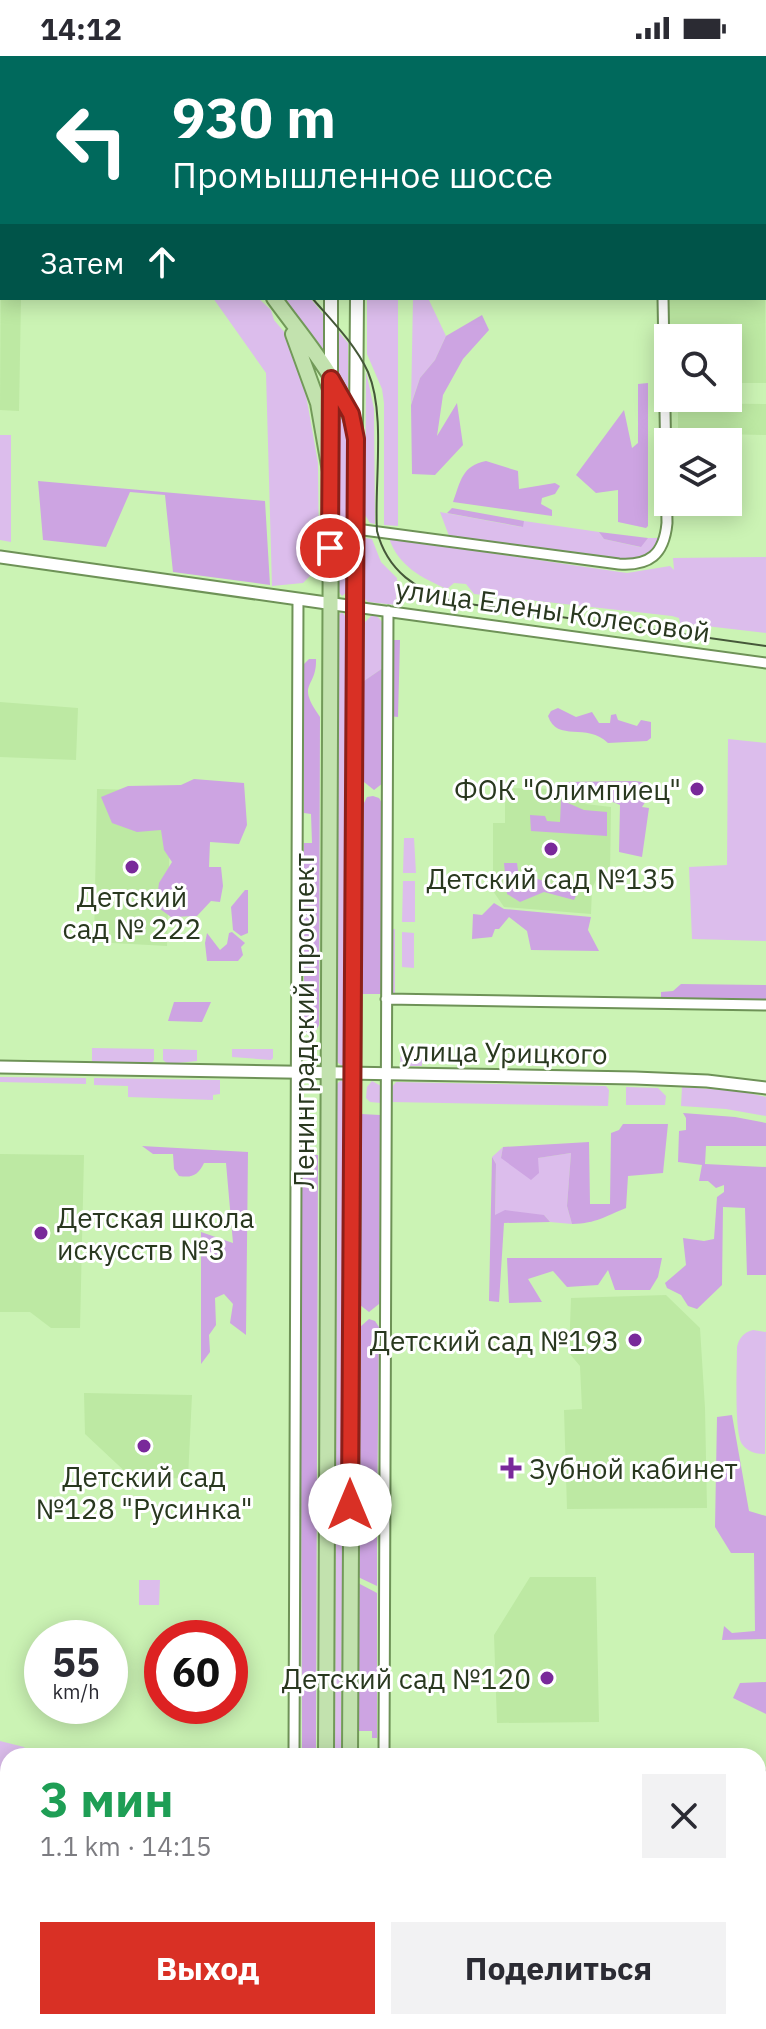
<!DOCTYPE html>
<html lang="ru">
<head>
<meta charset="utf-8">
<style>
	:root { --surface:#fff; --page:#f2f2f3; --text:#2b2b33; --muted:#7c7c81; --accent:#d93025 }
	body { margin:0; font-family:"IBM Plex Sans",sans-serif; background:var(--page); color:var(--text); height:100vh; display:flex; flex-direction:column; font-size:30px; white-space:nowrap }
	* { box-sizing:border-box; margin:0 }
	p { font-size:26px; color:var(--muted) }
	.icon { flex:none; width:44px; height:44px; fill:none; stroke:currentColor; stroke-width:2; stroke-linecap:round; stroke-linejoin:round }
	.map { position:relative; flex:1; overflow:hidden }
	.sheet { position:absolute; left:0px; top:1692px; width:766px; height:282px; display:flex; flex-direction:column; background:var(--surface); border-radius:24px 24px 0 0; box-shadow:0 4px 20px #0003 }
	.sheet>* { flex:none }
	.top-card { position:absolute; left:0px; top:0px; width:766px; height:244px; box-shadow:0 4px 20px #0003; background:#00695c; color:#fff; overflow:hidden }
	.fabs { position:absolute; left:654px; top:268px; display:grid; gap:16px }
	.fabs a { display:grid; place-items:center; width:88px; height:88px; border-radius:0px; background:var(--surface); box-shadow:0 4px 20px #0003; font-size:40px }
	.speed { position:absolute; left:24px; top:1564px; display:flex; gap:16px; font-size:40px; font-weight:700; text-align:center }
	.speed>* { display:grid; place-content:center; width:104px; height:104px; border-radius:50%; background:var(--surface); box-shadow:0 4px 20px #0003; line-height:1 }
	.speed small { font-size:20px; font-weight:400 }
	.speed .limit { border:12px solid #d22; background:#fff; color:#111 }
	.pin { position:absolute; display:grid; place-items:center; width:68px; height:68px; color:#fff; margin:-34px; border:4px solid #fff; border-radius:50%; box-shadow:0 2px 8px #0007 }
	.me { position:absolute; width:88px; margin:-44px; rotate:0deg; stroke-linejoin:round; filter:drop-shadow(0 0 6px #0008) }
	.turn { display:flex; align-items:center; gap:28px; height:168px; padding:0 40px; font-size:36px }
	.turn .icon { width:104px; height:104px; stroke-width:2.5 }
	.turn b { display:block; font-size:56px; line-height:68px }
	.then { display:flex; align-items:center; height:76px; padding:0 40px; background:#0003; gap:16px; font-size:30px }
	.round { display:grid; place-items:center; flex:none; width:84px; height:84px; border-radius:0px; background:var(--page) }
	.headline { display:flex; align-items:center; justify-content:space-between; height:136px; padding:0 40px }
	h1 { font-size:48px; font-weight:700; line-height:60px; color:#1e9e55 }
	.action { display:flex; gap:16px; margin-top:auto; padding:16px 40px }
	.action a { flex:1; height:92px; border-radius:0px; background:var(--accent); color:#fff; font-size:32px; font-weight:700; line-height:92px; text-align:center }
	.action a+a { background:var(--page); color:var(--text) }
	.status { display:flex; justify-content:space-between; align-items:center; height:56px; padding:0 40px; background:var(--surface); direction:ltr }
	.status svg { height:22px; fill:currentColor }
	.map>svg:first-child { display:block }
	.built { fill:#bde9a3 }
	.green { fill:#dcbdec }
	.forest { fill:#cda4e2 }
	.lines { fill:none; stroke-linecap:round; stroke-linejoin:round }
	.minor-casing { stroke:#6e9257; stroke-width:13 }
	.tertiary-casing { stroke:#6e9257; stroke-width:15 }
	.secondary-casing { stroke:#6e9257; stroke-width:16 }
	.primary-casing { stroke:#729a59; stroke-width:18 }
	.minor { stroke:#fff; stroke-width:9 }
	.tertiary { stroke:#fff; stroke-width:11 }
	.secondary { stroke:#fff; stroke-width:12 }
	.primary { stroke:#c2e2ae; stroke-width:14 }
	.tram { stroke:#455839; stroke-width:2 }
	.route-casing { stroke:#8d1f18; stroke-width:20 }
	.route { stroke:#d93025; stroke-width:14 }
	.poi-dot { fill:#79299a; stroke:#fff; stroke-width:3 }
	.labels { text-anchor:middle; dominant-baseline:central; stroke-width:6; stroke-linejoin:round; paint-order:stroke }
	.street-label { font-size:28px; fill:#29381f; stroke:#fff }
	.poi-label { font-size:28px; fill:#29381f; stroke:#fff; text-anchor:end }
</style>
</head>
<body>
<div class="status"><b>14:12</b><svg viewBox="0 0 49 12"><path d="M0 12V9h3v3zM5 12V6h3v6zM10 12V3h3v9zM15 12V0h3v12zM26 1h20v11H26zM47 4h2v5h-2z"/></svg></div>
<div class="map">
<svg width="766" height="1973" viewBox="0 0 766 1973">
	<rect width="100%" height="100%" fill="#cbf3b4"/>
	<!-- built -->
	<path class="built" d="M677 0H766V112L764 2Z
		M2 2V242H21L19 355 0 354Z
		M764 131 766 327H728V282H669V242H764Z
		M678 347 766 348V379L678 377Z
		M0 646 78 652 76 704 0 701Z
		M505 732 568 733 586 748 611 751 610 819H598L592 833 591 858 504 851 493 835V767H505Z
		M97 733 171 735 167 890 94 886Z
		M0 1098 84 1099 80 1272H51L30 1256H0Z
		M666 1239 700 1272 705 1352 707 1452 567 1453 564 1354 582 1353 580 1310 569 1297 571 1242Z
		M84 1337 192 1339 188 1422 133 1423 85 1378Z
		M530 1521H596L599 1666 497 1667 494 1579Z
		M8 1857V1966H135L114 1973H0V1859Z
		M766 1928V1973H648V1967L651 1966H758V1931Z"/>
	<!-- green -->
	<path class="green" d="M213 242H258L271 254 274 264 286 278 303 322 318 407 319 506 314 516 303 527 272 530 266 317Z
		M284 242H310L323 258V300Z
		M367 242H398V470L384 469V347L382 333 367 298Z
		M413 242H428L446 280 435 304 420 322 411 348Z
		M338 275 348 287V336L338 321Z
		M366 315 374 353 375 468 370 467 365 459Z
		M339 355 347 371 348 383 347 536 342 540 338 535Z
		M0 379H11V486L0 484Z
		M440 456 522 471 524 465 599 476 604 483 640 491 648 482H661C655 498 643 502 628 503L449 480Z
		M365 482 372 483 381 506 397 522 396 549 368 546 364 542Z
		M389 482 627 517 670 510 674 514 673 502 766 501V577L680 567 679 562 672 560 474 538 466 528 454 527 447 533C422 522 398 510 389 482Z
		M342 556 346 561 345 1006 342 1010 337 1006 338 560Z
		M371 560H377L384 568 383 612 364 625 365 566Z
		M728 683 766 687V885L692 883 689 811 727 809Z
		M404 782H414L416 817H403Z
		M403 825H415V866H402Z
		M391 873H395V937H390Z
		M402 876 414 877V912L402 911Z
		M92 992 154 993V1004L151 1008 92 1007Z
		M163 993 197 994V1005L168 1008 163 1004Z
		M232 993H273V1002L271 1004 232 1001Z
		M403 998H422V1010H401L400 1001Z
		M0 1021 86 1022V1028L0 1026Z
		M94 1022 220 1024V1038L213 1039V1044L128 1041V1030L94 1029Z
		M341 1024 345 1028 341 1700H335L337 1028Z
		M372 1025 381 1030V1047L370 1046 366 1042 367 1031Z
		M396 1026 606 1030 609 1034 608 1050 391 1046V1032Z
		M626 1031 658 1032 666 1040 665 1049H626Z
		M682 1031 739 1035 766 1041V1060L726 1053 681 1050Z
		M503 1091 501 1102H538L571 1097 567 1150 572 1168 550 1166 544 1159 495 1160 496 1108 492 1101Z
		M753 1274 766 1276 765 1398C755 1398 748 1396 742 1388 734 1377 737 1309 737 1291 739 1282 744 1276 753 1274Z
		M139 1524H160L159 1549H139Z
		M0 1685 24 1691 32 1700H8V1754L0 1753Z
		M766 1803V1839L758 1841V1806Z
		M437 1966H527V1973H417Z"/>
	<!-- forest -->
	<path class="forest" d="M482 259 489 274 463 303 443 339 437 380 457 347 463 389 435 419 412 418 411 349 420 322 435 304 446 280Z
		M648 327V470L646 472 618 466V434L596 437 576 419 624 354 632 392 638 387V328Z
		M486 405 518 415 519 433 555 427 560 430 555 438 542 442 541 448 552 454V460L453 446C461 424 462 410 486 405Z
		M38 425 265 445 270 529 173 516 165 439 130 436 106 491 43 484Z
		M452 452 524 465 523 471 447 457Z
		M599 476 648 482 641 491 604 483Z
		M391 584H400L398 661 389 660Z
		M309 603H316C317 633 295 626 320 661L319 969 315 976 304 977V787H312L311 758 304 757V608Z
		M383 612V727L374 734 364 726V625Z
		M558 652 576 661 592 656 599 667H610L611 659 616 658 618 664 637 670 641 664 651 666V682L647 685 608 687C587 666 557 687 548 660L551 655Z
		M194 723 244 727 247 769 239 788 210 786 209 811H221L223 830 220 846 211 845 197 860 171 861 156 850 159 827 172 806 164 794 161 774 137 776 112 767 101 741 128 730 181 729Z
		M635 725 649 727 653 734 642 751 649 752 642 801 619 796 620 749C611 744 603 745 593 741 581 738 580 729 562 726Z
		M373 740 379 742 382 747 381 938H362L364 747 367 741Z
		M561 744 584 754 607 756V780L531 775 530 759 545 760 547 765 560 766Z
		M504 807H517L519 822 538 823 560 832 581 829 574 844 544 836 520 846 507 838Z
		M245 834H248V877L241 880 233 874 231 851Z
		M494 847 504 853 591 861 588 874 599 895 531 894 527 875 509 861 499 873H495L492 881 472 883 473 858 482 859Z
		M232 876 245 887 241 891 243 899 238 905H207L205 887 207 877 220 894 227 888 229 877Z
		M681 928 766 929V945L661 943V936L673 935Z
		M174 946H211L202 966 168 965Z
		M683 1057 735 1061 766 1067V1090H706L705 1108 766 1111V1219H747L745 1152 723 1151 722 1229 697 1253 688 1250 681 1239 667 1232 665 1227 686 1209 683 1182 704 1185 714 1183 717 1141 724 1136V1129L716 1132 708 1125H699L702 1109 678 1106 679 1075 686 1074V1062Z
		M361 1058 380 1059 379 1248 369 1256 360 1249Z
		M623 1068H668L663 1117 628 1120 626 1152C603 1161 598 1167 572 1168L567 1150 571 1097 538 1102 539 1117 531 1124 501 1102 503 1091 589 1086 590 1148H610L611 1077 619 1074Z
		M142 1090 248 1096 246 1279 230 1267 233 1248 224 1238 215 1242 216 1269 209 1279 210 1296 201 1308V1176L233 1187 226 1107H204C198 1119 193 1122 179 1120L174 1113 173 1098H153Z
		M300 1098 318 1099 316 1693 302 1694Z
		M492 1101 496 1108 495 1159 505 1154 544 1159 550 1166 504 1167 499 1246 489 1245Z
		M507 1202H662L658 1221 650 1234H615L608 1214 598 1229 567 1231 553 1215 528 1223 542 1246 509 1247Z
		M369 1263 375 1265 379 1271 377 1465 358 1474 360 1271Z
		M732 1359 749 1455 766 1460V1583L722 1584 724 1570 732 1577 755 1575 754 1497H731L715 1471 717 1361Z
		M377 1473V1530L358 1521V1481Z
		M358 1527 377 1537V1682H372V1675H358Z
		M766 1626V1658L733 1642 740 1627Z
		M766 1871V1927L758 1929V1904L763 1902 758 1885V1873Z
		M437 1966H465V1973H417Z"/>
	<g class="lines">
		<!-- minor casing -->
		<g class="minor-casing">
			<path id="minor" d="M356 473 619 508C649 510 664 499 667 467L663 242
				M355 551 766 607
				M386 943 766 949
				M294 1700 298 543
				M384 1700 388 555
				M758 1722 766 1720
				M758 1848 766 1846
				M0 1850 8 1847
				M536 1966V1973
				M387 1973 408 1966"/>
		</g>
		<!-- tertiary casing -->
		<g class="tertiary-casing">
			<path id="tertiary" d="M0 501 355 551
				M0 1011 635 1022 707 1025 766 1032
				M168 1973 189 1966"/>
		</g>
		<!-- secondary casing -->
		<g class="secondary-casing">
			<path id="secondary" d="M332 2V0
				M357 2V0
				M356 372 357 242
				M331 394V242
				M758 1775 766 1772
				M758 1793 766 1790"/>
		</g>
		<!-- primary casing -->
		<g class="primary-casing">
			<path id="primary" d="M92 0 93 2
				M274 242C305 285 347 330 356 383L350 1700
				M293 278 318 347 331 421 326 1700
				M349 1966V1973
				M325 1973V1966"/>
		</g>
		<!-- minor -->
		<use href="#minor" class="minor"/>
		<!-- tertiary -->
		<use href="#tertiary" class="tertiary"/>
		<!-- secondary -->
		<use href="#secondary" class="secondary"/>
		<!-- primary -->
		<use href="#primary" class="primary"/>
		<!-- tram -->
		<path class="tram" d="M122 0 124 2
			M312 242C332 265 355 288 368 316 386 358 374 428 377 475 387 515 417 535 455 546L766 590"/>
	</g>
	<g class="lines">
		<!-- route casing -->
		<g class="route-casing">
			<path id="route" d="M330 492 331 323 351 358 356 383 350 1449"/>
		</g>
		<!-- route -->
		<use href="#route" class="route"/>
	</g>
	<!-- markers -->
	<g class="poi-dot">
		<circle cx="697" cy="733" r="8"/>
		<circle cx="551" cy="793" r="8"/>
		<circle cx="132" cy="811" r="8"/>
		<circle cx="41" cy="1177" r="8"/>
		<circle cx="635" cy="1284" r="8"/>
		<circle cx="144" cy="1390" r="8"/>
		<path d="M507 1400h8v8h8v8h-8v8h-8v-8h-8v-8h8z"/>
		<circle cx="547" cy="1622" r="8"/>
	</g>
	<g class="labels">
		<!-- street labels -->
		<g class="street-label">
			<text transform="translate(553 554) rotate(8)">улица Елены Колесовой</text>
			<text transform="translate(303 965) rotate(-90)">Ленинградский проспект</text>
			<text transform="translate(504 996) rotate(1)">улица Урицкого</text>
		</g>
		<!-- poi labels -->
		<g class="poi-label">
			<text x="681" y="733">ФОК "Олимпиец"</text>
			<text x="551" y="822" text-anchor="middle">Детский сад №135</text>
			<text x="132" y="840" text-anchor="middle">Детский<tspan x="132" dy="32">сад № 222</tspan></text>
			<text x="57" y="1161" text-anchor="start">Детская школа<tspan x="57" dy="32">искусств №3</tspan></text>
			<text x="619" y="1284">Детский сад №193</text>
			<text x="529" y="1412" text-anchor="start">Зубной кабинет</text>
			<text x="144" y="1420" text-anchor="middle">Детский сад<tspan x="144" dy="32">№128 "Русинка"</tspan></text>
			<text x="531" y="1622">Детский сад №120</text>
		</g>
	</g>
</svg>
<div class="fabs">
<a><svg class="icon" aria-label="search" viewBox="0 0 24 24"><circle cx="10" cy="10" r="6"/><path d="M15 15l6 6"/></svg></a>
<a><svg class="icon" aria-label="layers" viewBox="0 0 24 24"><path d="M12 4l9 5-9 5-9-5zM3 14l9 5 9-5"/></svg></a>
</div>
<div class="speed"><div>55<small>km/h</small></div><div class="limit">60</div></div>
<div class="pin" style="left:330px;top:492px;background:#d93025"><svg class="icon" aria-label="arrive" viewBox="0 0 24 24"><path d="M6 21V4h12l-3 4 3 4H6"/></svg></div>
<svg class="me" style="left:350px;top:1449px" viewBox="-20 -20 40 40"><circle r="19" fill="#fff"/><path d="M0-13L10 11 0 6-10 11z" fill="#d93025"/></svg>
<div class="top-card">
<div class="turn"><svg class="icon" aria-label="left" viewBox="0 0 24 24"><path d="M17 20v-9H6M10 6l-5 5 5 5"/></svg><div><b>930 m</b>Промышленное шоссе</div></div>
<div class="then">Затем<svg class="icon" aria-label="ahead" viewBox="0 0 24 24"><path d="M12 20V5M6 11l6-6 6 6"/></svg></div>
</div>
<section class="sheet">
<div class="headline"><div><h1>3 мин</h1><p>1.1 km · 14:15</p></div><a class="round"><svg class="icon" aria-label="close" viewBox="0 0 24 24"><path d="M6 6l12 12M18 6L6 18"/></svg></a></div>
<div class="action"><a>Выход</a><a>Поделиться</a></div>
</section>
</div>
</body>
</html>
